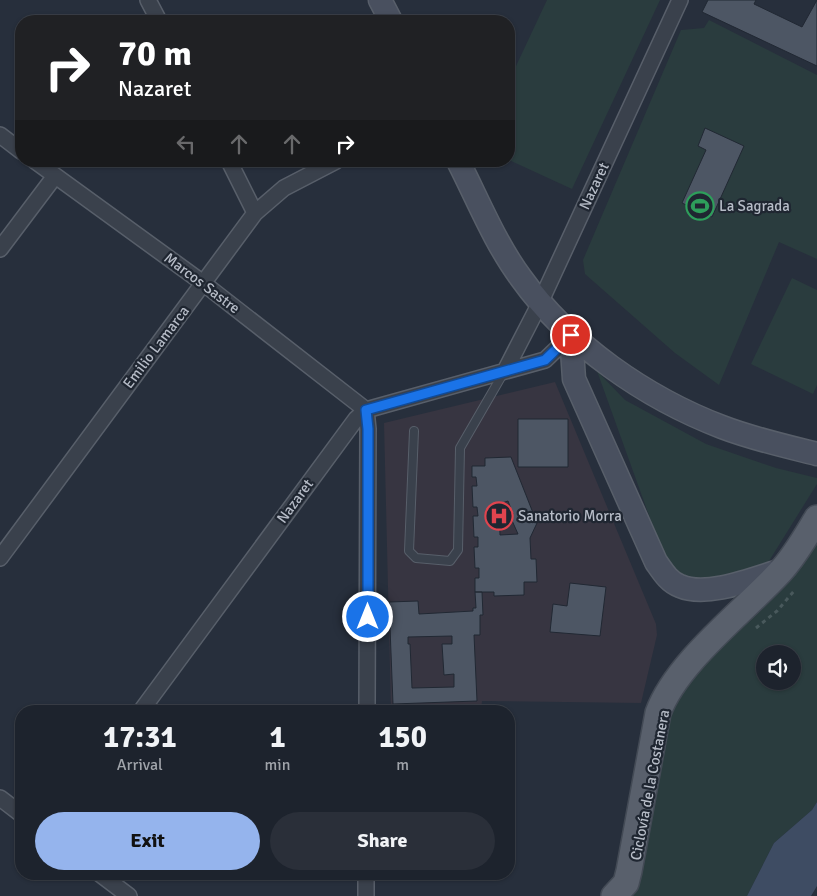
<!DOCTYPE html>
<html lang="en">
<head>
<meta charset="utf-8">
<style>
	:root { --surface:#1d232d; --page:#2a2f39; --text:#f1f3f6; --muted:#a0a4aa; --line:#3b4049; --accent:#95b4ed }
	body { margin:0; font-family:Signika,sans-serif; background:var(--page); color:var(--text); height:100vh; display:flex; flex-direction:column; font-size:19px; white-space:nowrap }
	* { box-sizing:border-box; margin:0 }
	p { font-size:16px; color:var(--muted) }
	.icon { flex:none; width:28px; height:28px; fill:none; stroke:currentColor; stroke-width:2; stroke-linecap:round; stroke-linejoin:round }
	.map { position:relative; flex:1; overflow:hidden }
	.sheet { position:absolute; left:15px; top:705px; width:500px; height:175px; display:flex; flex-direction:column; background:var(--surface); border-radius:20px; box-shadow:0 1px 4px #0004,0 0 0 1px var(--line) }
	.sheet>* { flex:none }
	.top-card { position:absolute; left:15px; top:15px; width:500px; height:152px; border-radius:20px; box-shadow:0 1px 4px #0004,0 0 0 1px var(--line); background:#202124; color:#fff; overflow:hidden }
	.fabs { position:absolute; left:756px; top:645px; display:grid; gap:10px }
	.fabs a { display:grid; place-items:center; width:45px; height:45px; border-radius:50%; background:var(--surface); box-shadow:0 1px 4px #0004,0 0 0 1px var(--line); font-size:25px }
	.pin { position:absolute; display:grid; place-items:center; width:42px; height:42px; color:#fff; margin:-21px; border:2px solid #fff; border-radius:50%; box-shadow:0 1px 5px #0007 }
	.me { position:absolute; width:55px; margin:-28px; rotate:0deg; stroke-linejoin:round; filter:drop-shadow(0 0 4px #0008) }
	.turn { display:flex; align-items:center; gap:18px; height:105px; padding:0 20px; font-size:22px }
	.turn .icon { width:65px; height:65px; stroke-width:2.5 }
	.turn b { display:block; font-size:35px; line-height:42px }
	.lanes { display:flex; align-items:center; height:48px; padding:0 20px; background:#0003; justify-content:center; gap:25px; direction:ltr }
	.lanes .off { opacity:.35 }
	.eta { display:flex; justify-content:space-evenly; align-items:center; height:85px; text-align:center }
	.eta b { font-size:30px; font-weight:800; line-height:35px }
	.primary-button { display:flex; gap:10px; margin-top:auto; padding:10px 20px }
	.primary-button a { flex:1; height:58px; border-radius:30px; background:var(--accent); color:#111; font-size:20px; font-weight:800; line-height:58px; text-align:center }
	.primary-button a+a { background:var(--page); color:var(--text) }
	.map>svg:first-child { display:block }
	.medical { fill:#373541 }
	.green { fill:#2a3c3e; fill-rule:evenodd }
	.water { fill:#3e4c63 }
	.building { fill:#4d5664; stroke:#212833; fill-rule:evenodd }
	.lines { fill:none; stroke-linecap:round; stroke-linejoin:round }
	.service-casing { stroke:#585f6a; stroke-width:10 }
	.minor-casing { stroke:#585f6a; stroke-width:18 }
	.secondary-casing { stroke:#585f6a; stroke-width:25 }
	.primary-casing { stroke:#434a55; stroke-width:28 }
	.path { stroke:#49595c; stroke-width:3; stroke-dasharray:4 4; stroke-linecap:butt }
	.service { stroke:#3a414c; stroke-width:8 }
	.minor { stroke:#3a414c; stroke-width:15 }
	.secondary { stroke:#49505f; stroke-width:22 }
	.primary { stroke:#59606c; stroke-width:25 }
	.route-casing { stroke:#114b97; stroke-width:12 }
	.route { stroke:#1a73e8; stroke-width:9 }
	.labels { text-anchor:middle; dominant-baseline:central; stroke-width:4.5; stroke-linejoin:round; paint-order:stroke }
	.street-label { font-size:15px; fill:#b6bcc7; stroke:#1f2631 }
	.poi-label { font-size:15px; fill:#b6bcc7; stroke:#1f2631; text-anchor:start }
</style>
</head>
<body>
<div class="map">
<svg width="817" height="896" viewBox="0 0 817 896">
	<rect width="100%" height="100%" fill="#272f3c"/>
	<!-- medical -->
	<path class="medical" d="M555 382 656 624 657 635 641 703 482 701 481 711H391L384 423Z"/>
	<!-- green -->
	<path class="green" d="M547 0H660L572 189 509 160V81Z
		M709 20 817 75V259L779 242 719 385 675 353 585 274 583 260 681 30 704 28Z
		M792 278 817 290V385L813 394 751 364Z
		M597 371 625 400 706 444 776 468 817 478V484L769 561 733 575 700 581 674 571 660 546Z
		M817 518V802L812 810 774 843 747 896H614L658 713ZM765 654H792V681H765Z"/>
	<!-- water -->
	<path class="water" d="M817 802V886L811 896H747L774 843 812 810Z"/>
	<!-- building -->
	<path class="building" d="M708 0H756L754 4 802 27 817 0V66L702 12Z
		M705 128 744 146 712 217 682 203 706 150 698 146Z
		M518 419H568V467H518Z
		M511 457 537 523 530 538 531 559H536L537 582H524V595L494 596V592H475V578H479V568H475L474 547H478V537H474L473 516H478L477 507H473L472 486H477L476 477H472V466H485V458ZM508 501 513 514 510 516 518 534 500 535 499 504Z
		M570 583 606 587 600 636 550 632 553 604 567 606Z
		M475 592H482L483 615H480V635H474L477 701 393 704 389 602 418 601 419 614 473 611V608H476ZM452 636V644H442L444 675 454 674V687L412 688 410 644H408V637Z"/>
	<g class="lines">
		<!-- service casing -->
		<g class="service-casing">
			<path id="service" d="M414 431 409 551 416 558 450 561 458 550 460 448 504 372"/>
		</g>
		<!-- minor casing -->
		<g class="minor-casing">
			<path id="minor" d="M148 0 159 21
				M0 135 21 151
				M35 161 203 283 366 410
				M229 161 255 213
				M0 249 55 176
				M505 371 540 303 680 0
				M366 410 368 429 367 711
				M0 558 255 213 284 188 336 161
				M141 711 356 419 366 410 545 360 571 335
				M0 798 21 814
				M100 874 129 896
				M366 896V874"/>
		</g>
		<!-- secondary casing -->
		<g class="secondary-casing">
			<path id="secondary" d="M380 0 391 21
				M458 161C478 200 495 243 521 278 569 345 646 398 722 427 753 439 785 446 817 454
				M571 335 574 379 656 562C663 572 669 582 680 586 707 598 755 578 782 570"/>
		</g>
		<!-- primary casing -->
		<g class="primary-casing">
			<path id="primary" d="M614 896 626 883 629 871 658 713C676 663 743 612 780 572 795 556 806 536 817 518"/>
		</g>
		<!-- path -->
		<path class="path" d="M756 628 777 611 794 591"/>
		<!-- service -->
		<use href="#service" class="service"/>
		<!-- minor -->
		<use href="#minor" class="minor"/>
		<!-- secondary -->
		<use href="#secondary" class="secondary"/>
		<!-- primary -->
		<use href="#primary" class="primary"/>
	</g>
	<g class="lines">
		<!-- route casing -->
		<g class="route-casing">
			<path id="route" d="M368 617V429L366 410 545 360 571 335"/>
		</g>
		<!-- route -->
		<use href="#route" class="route"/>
	</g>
	<!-- icons -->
	<defs>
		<g id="stadium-ring" transform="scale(1.4375)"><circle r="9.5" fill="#1f2631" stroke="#2e9e5b" stroke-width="1.5"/><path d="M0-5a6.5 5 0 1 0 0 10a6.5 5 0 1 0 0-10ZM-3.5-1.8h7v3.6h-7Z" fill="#2e9e5b"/></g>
		<g id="hospital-ring" transform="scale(1.4375)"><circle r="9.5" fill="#1f2631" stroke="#e0444e" stroke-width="1.5"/><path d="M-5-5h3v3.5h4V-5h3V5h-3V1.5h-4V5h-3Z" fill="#e0444e"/></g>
	</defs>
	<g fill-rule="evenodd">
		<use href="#stadium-ring" x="700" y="206"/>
		<use href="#hospital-ring" x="499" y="516"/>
	</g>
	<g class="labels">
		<!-- street labels -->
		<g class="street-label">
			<text transform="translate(594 186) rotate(-65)">Nazaret</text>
			<text transform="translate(202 283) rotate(37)">Marcos Sastre</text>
			<text transform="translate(156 347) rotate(-53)">Emilio Lamarca</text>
			<text transform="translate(295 501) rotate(-54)">Nazaret</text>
			<text transform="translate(650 785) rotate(-79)">Ciclovía de la Costanera</text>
		</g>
		<!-- poi labels -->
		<g class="poi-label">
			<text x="719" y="206">La Sagrada</text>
			<text x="518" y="516">Sanatorio Morra</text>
		</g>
	</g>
</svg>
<div class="fabs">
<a><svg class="icon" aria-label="sound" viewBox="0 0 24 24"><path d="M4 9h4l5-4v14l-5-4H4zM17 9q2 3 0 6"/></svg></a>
</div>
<div class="pin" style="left:571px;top:335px;background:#d93025"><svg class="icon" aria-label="arrive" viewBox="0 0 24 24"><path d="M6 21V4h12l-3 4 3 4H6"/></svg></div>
<svg class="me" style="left:368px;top:617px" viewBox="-20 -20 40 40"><circle r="17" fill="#1a73e8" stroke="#fff" stroke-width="3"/><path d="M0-11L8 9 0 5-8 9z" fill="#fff"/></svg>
<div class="top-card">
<div class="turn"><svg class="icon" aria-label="right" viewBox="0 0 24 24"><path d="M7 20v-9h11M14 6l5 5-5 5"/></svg><div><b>70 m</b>Nazaret</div></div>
<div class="lanes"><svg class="icon off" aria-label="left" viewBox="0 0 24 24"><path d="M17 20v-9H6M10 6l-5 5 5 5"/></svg><svg class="icon off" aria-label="ahead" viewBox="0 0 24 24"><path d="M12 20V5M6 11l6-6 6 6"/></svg><svg class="icon off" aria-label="ahead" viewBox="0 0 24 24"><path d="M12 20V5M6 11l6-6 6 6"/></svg><svg class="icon" aria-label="right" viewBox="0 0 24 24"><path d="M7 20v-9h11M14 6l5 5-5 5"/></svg></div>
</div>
<section class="sheet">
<div class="eta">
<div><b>17:31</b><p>Arrival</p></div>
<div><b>1</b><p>min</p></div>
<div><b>150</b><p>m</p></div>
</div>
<div class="primary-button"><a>Exit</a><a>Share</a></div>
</section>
</div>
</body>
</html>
